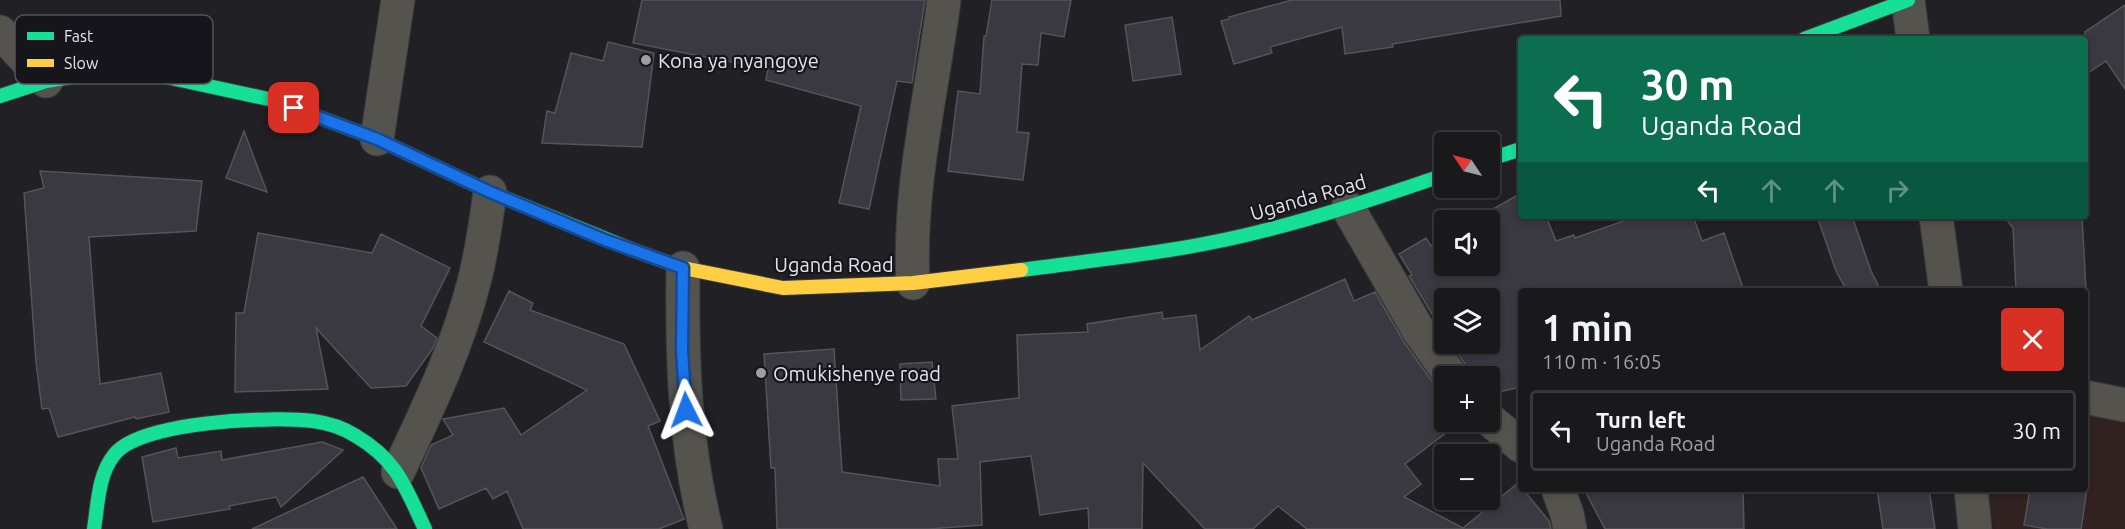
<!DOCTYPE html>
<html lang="en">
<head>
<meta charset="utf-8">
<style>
	:root { --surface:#19181b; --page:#222124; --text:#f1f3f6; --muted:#9fa0a3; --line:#37373a }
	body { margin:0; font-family:Ubuntu,sans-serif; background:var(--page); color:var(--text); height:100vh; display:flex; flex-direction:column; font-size:22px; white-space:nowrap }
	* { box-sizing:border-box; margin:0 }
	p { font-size:20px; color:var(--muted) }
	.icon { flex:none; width:33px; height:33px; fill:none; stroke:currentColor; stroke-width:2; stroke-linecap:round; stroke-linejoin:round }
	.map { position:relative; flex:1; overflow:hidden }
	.side { position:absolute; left:1518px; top:288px; width:570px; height:204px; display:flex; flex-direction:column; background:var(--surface); border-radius:6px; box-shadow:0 3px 9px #0003,0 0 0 2px var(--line) }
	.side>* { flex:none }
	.banner { position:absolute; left:1518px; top:36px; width:570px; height:183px; border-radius:6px; box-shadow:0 3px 9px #0003,0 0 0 2px var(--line); background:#0b6e4f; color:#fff; overflow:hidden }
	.needle { width:39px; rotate:305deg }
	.fabs { position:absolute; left:1434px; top:132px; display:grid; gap:12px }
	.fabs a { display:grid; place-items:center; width:66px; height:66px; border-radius:6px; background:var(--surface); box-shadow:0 3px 9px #0003,0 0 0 2px var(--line); font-size:30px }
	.pin { position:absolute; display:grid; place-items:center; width:51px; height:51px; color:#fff; margin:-26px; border-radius:12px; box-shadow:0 3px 9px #0006 }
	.me { position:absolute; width:66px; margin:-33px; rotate:357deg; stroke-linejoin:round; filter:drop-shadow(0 0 4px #0008) }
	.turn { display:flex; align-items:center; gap:21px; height:126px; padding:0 24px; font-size:27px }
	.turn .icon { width:78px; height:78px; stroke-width:2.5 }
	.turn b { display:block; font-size:42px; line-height:51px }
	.lanes { display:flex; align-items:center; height:57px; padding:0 24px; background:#0003; justify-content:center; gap:30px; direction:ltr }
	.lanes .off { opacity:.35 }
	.round { display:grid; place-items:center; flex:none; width:63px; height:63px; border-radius:6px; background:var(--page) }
	.headline { display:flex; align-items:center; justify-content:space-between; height:102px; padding:0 24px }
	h1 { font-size:36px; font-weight:600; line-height:45px }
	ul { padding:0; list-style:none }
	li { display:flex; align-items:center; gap:18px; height:81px; margin:0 12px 9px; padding:0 12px; border:3px solid var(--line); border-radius:6px }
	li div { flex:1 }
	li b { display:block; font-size:22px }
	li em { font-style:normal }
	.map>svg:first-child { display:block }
	.education { fill:#312121 }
	.building { fill:#3a3841; stroke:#555458; stroke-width:1.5 }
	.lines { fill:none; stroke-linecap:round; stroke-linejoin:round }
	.street-casing { stroke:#3c3c3f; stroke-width:35 }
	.fast-casing { stroke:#3c3c3f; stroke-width:16 }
	.slow-casing { stroke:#3c3c3f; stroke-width:16 }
	.street { stroke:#55534e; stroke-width:33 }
	.fast { stroke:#16e098; stroke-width:14 }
	.slow { stroke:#ffcf43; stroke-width:14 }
	.route-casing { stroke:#114b97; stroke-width:15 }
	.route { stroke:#1a73e8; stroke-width:10 }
	.poi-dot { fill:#a09ea3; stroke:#17151c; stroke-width:2 }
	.labels { text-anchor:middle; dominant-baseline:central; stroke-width:4.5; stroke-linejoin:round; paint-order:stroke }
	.poi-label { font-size:20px; fill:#e4e2e8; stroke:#17151c; text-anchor:start }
	.street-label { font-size:20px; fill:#e4e2e8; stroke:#17151c }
	.key { fill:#17151c; stroke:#545259; stroke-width:1.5 }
	.key-label { font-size:16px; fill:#e4e2e8 }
</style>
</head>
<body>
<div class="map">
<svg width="2125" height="529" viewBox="0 0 2125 529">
	<rect width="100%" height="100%" fill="#212024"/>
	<!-- education -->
	<path class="education" d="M2085 408 2125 413V529H1994L1988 489H2085Z"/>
	<!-- building -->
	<path class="building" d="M642 0H925L912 83 897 81 869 209 839 203 861 106 766 80 768 69 633 43Z
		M992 0H1071L1064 37 1041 33 1038 65 1022 64 1017 132 1029 133 1023 180 948 171 958 91 980 94 984 36H986Z
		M1292 0H1560L1561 16 1392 44 1393 47 1345 54 1342 27 1270 47 1272 53 1234 64 1221 21 1229 19V17Z
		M2125 5V89L2106 61 2085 75V32Z
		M1172 17 1181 74 1133 81 1125 25Z
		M608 42 654 53 642 147 542 143 547 111 555 113 571 53 603 61Z
		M244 131 267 192 226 178Z
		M40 171 202 181 196 231 89 237 100 384 161 373 169 412 136 419 135 417 58 437 49 408 42 409 36 362 24 193 44 188Z
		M1521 193V216H1546L1556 241 1574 235 1575 238 1638 216H1693L1702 241 1724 233 1744 291H1521V387L1490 394V376H1469L1466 365 1451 344H1490V298H1444V334L1409 276 1412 275 1399 254 1426 238 1431 246 1444 238V266H1490V220H1474Z
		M1817 216H1852L1871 271 1881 291H1847L1836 271Z
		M2004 216H2082L2086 291H2016L2013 228Z
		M258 233 372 253 381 234 450 268 421 326 437 338 433 348 406 386 371 388 316 328 328 389 235 392 236 313H244Z
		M1345 279 1354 301 1375 292 1404 342 1436 387 1444 393V422H1454V427L1405 464 1421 484 1404 497 1463 528 1518 483 1549 521 1551 529H1307L1278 506 1253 529H1205L1143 463 1142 529H1089L1088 508 1040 515 1031 456 980 462 982 525 929 529H777L775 468H771L764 354 834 349 842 472 940 486 938 459H958L952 406 1019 398 1017 335 1088 332 1087 324 1162 312 1163 319 1196 315 1200 350 1249 316 1252 320Z
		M509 291 533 303 530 310 624 344 660 421 648 426 684 519 659 529H523L507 491 493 499 486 488 439 509 421 468 431 445 453 435 443 419 504 408 521 435 587 390 484 342Z
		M932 362 936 399 901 400 900 364Z
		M322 442 343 450 281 507 276 497 229 506 230 509 153 522 142 457 176 448 178 458 221 451 222 460Z
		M363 477 397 529H252Z
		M1584 489H1743L1744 529H1605Z
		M1877 489H1929L1935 529H1883Z
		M2030 489H2087L2081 529H2047L2024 525Z"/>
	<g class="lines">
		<!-- street casing -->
		<g class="street-casing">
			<path id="street" d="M1908 0 1913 39
				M0 32 46 81
				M377 139 398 0
				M1348 208 1419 331 1451 376
				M1936 216 1946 291
				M683 268C682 357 684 441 706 529
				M913 283C908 187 932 94 944 0
				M2085 397 2125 405
				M1490 420 1521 446
				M398 472C427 410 457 349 474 282 482 252 486 222 490 192
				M1558 489 1567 514 1570 529
				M1971 489 1975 529"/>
		</g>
		<!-- fast casing -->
		<g class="fast-casing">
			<path id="fast" d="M1804 39 1908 0
				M0 96 46 81 97 73H148L273 100 377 139 490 192 633 250
				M1490 159 1521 149
				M1021 270C1095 260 1169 253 1242 236 1311 220 1377 198 1444 175
				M94 529C98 504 98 475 114 455 139 421 272 416 313 421 328 423 342 427 356 436 398 461 405 487 425 529"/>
		</g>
		<!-- slow casing -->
		<g class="slow-casing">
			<path id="slow" d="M633 250 683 268 783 288 913 283 1021 270"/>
		</g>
		<!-- street -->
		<use href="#street" class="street"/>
		<!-- fast -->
		<use href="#fast" class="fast"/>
		<!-- slow -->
		<use href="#slow" class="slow"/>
	</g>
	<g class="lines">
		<!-- route casing -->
		<g class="route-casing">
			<path id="route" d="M294 108 377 139 490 192 605 240 683 268 682 351 686 410"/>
		</g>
		<!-- route -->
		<use href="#route" class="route"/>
	</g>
	<!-- markers -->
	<g class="poi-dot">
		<circle cx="646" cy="60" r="6"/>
		<circle cx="761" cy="373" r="6"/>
	</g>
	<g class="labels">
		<!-- poi labels -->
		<g class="poi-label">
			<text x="658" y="60">Kona ya nyangoye</text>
			<text x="773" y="373">Omukishenye road</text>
		</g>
		<!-- street labels -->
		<g class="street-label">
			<text transform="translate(1308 197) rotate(-16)">Uganda Road</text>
			<text x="834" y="264">Uganda Road</text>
		</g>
	</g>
	<!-- legend -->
	<rect x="15" y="15" width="198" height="69" rx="9" class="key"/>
	<rect x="27" y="32" width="27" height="8" fill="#16e098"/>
	<rect x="27" y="59" width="27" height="8" fill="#ffcf43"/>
	<g class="key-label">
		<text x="64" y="42">Fast</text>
		<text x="64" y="69">Slow</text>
	</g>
</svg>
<div class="fabs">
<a><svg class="needle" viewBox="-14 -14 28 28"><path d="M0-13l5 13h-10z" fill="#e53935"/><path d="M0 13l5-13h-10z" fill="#9fa0a3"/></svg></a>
<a><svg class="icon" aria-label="sound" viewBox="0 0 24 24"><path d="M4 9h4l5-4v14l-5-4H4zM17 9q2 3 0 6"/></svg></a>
<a><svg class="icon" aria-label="layers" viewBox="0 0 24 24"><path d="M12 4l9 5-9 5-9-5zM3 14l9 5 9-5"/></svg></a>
<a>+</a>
<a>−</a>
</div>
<div class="pin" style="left:294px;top:108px;background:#d93025"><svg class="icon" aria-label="arrive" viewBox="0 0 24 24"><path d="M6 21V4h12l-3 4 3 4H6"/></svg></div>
<svg class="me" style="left:686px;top:410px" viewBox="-20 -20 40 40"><path d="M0-17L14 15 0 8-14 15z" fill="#1a73e8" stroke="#fff" stroke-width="4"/></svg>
<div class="banner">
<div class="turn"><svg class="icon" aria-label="left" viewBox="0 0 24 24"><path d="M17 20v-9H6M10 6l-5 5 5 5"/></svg><div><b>30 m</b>Uganda Road</div></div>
<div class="lanes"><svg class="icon" aria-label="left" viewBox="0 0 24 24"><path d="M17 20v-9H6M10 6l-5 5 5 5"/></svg><svg class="icon off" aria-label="ahead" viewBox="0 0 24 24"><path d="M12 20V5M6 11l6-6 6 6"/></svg><svg class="icon off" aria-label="ahead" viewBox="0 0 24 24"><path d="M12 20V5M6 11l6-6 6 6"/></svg><svg class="icon off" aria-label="right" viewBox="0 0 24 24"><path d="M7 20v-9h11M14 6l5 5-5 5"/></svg></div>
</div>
<section class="side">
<div class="headline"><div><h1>1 min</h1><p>110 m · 16:05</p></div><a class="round" style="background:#d93025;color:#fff"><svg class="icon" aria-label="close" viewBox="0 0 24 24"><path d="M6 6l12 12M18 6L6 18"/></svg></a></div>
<ul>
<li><svg class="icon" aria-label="left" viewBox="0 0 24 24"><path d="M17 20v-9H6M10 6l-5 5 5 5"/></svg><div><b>Turn left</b><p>Uganda Road</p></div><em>30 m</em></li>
</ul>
</section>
</div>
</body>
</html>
